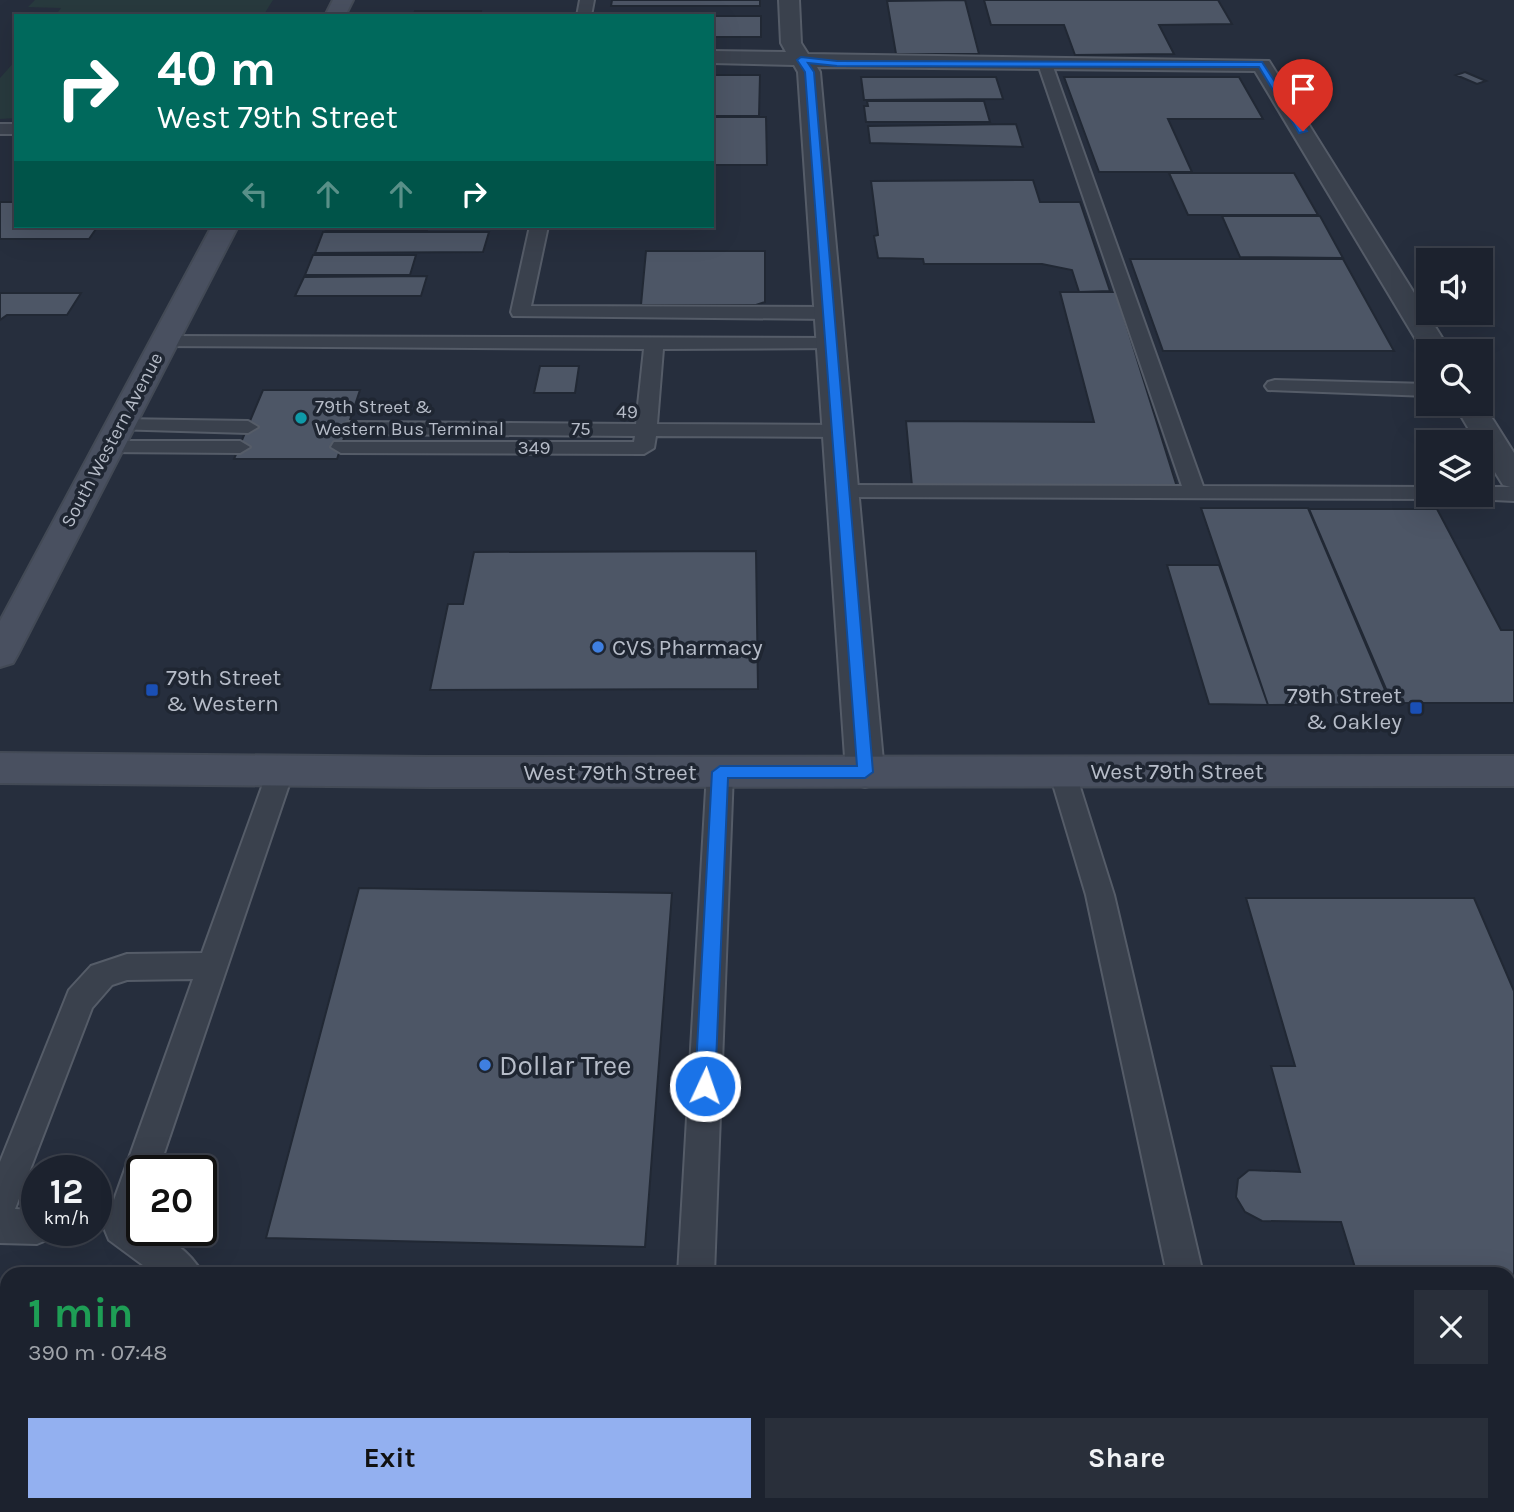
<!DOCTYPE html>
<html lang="en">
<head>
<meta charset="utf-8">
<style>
	:root { --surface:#1c222e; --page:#292f3a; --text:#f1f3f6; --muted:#a0a4aa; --line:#3a3f4a; --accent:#93b0f0 }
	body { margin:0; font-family:Karla,sans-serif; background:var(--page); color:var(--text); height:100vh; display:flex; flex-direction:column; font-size:26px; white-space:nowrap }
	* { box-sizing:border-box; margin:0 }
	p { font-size:23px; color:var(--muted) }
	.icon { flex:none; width:38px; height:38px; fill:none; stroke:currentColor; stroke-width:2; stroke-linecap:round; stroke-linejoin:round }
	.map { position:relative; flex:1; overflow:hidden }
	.sheet { position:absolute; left:0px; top:1267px; width:1516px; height:245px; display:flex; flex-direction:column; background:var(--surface); border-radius:21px 21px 0 0; box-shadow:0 7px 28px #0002,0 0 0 2px var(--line) }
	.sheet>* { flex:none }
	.banner { position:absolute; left:14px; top:14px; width:700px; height:214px; border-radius:0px; box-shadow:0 7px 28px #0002,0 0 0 2px var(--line); background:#00695c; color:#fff; overflow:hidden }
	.controls { position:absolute; left:1416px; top:248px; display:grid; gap:14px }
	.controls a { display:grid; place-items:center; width:77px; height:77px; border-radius:0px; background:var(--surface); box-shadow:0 7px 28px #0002,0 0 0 2px var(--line); font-size:35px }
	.speed { position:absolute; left:21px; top:1155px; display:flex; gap:14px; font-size:35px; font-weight:700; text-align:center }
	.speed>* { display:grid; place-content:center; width:91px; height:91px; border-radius:50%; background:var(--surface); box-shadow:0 7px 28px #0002,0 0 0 2px var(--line); line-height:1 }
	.speed small { font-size:18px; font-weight:400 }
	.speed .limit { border:4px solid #111; border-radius:10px; background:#fff; color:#111 }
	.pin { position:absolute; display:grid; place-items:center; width:60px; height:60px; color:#fff; margin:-72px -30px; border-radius:50% 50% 50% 0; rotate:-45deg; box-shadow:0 0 7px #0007 }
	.pin .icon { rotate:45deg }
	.me { position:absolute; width:77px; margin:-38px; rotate:3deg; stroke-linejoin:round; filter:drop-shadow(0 0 5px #0008) }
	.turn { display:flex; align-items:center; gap:24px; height:147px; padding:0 28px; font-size:32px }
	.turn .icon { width:91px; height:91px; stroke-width:2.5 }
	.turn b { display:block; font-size:49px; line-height:60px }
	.lanes { display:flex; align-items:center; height:66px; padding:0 28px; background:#0003; justify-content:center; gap:35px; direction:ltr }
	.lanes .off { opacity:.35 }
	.round { display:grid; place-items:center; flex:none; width:74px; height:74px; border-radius:0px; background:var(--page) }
	.summary { display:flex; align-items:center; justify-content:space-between; height:119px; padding:0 28px }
	h1 { font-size:42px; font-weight:700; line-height:52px; color:#1e9e55 }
	.button { display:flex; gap:14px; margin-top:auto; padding:14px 28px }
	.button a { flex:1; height:80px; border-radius:0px; background:var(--accent); color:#111; font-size:28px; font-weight:700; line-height:80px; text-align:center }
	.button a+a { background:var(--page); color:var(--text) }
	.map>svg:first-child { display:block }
	.green { fill:#283a3e }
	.building { fill:#4d5666; stroke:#212834; stroke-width:2 }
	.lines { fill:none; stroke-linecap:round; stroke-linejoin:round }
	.service-casing { stroke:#555c68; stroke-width:4 }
	.minor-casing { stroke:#555c68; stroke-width:4 }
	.secondary-casing { stroke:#434a56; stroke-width:4 }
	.service { fill:#3a414d; fill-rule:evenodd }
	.minor { fill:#3a414d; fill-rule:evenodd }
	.secondary { fill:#495060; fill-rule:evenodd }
	.route { fill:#1a73e8; stroke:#114b97; stroke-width:2 }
	.culture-dot { fill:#0f9aa8; stroke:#1f2632; stroke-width:2.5 }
	.shop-dot { fill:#3f7fe0; stroke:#1f2632; stroke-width:2.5 }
	.transit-dot { fill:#1a4fb4; stroke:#1f2632; stroke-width:2.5 }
	.labels { text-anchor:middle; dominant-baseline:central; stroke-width:7; stroke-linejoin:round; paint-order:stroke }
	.far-poi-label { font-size:19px; fill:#b6bcc8; stroke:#1f2632; text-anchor:start }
	.far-street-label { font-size:19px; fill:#b6bcc8; stroke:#1f2632 }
	.poi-label { font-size:23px; fill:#b6bcc8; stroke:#1f2632; text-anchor:start }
	.street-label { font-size:23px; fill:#b6bcc8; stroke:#1f2632 }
	.near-poi-label { font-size:28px; fill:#b6bcc8; stroke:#1f2632; text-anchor:start }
</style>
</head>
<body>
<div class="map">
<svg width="1514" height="1512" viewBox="0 0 1514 1512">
	<rect width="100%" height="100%" fill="#262e3d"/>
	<!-- green -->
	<path class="green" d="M35 0H273L263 16H55L61 8 28 7Z
		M16 60V118L0 119V78Z"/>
	<!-- building -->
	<path class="building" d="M612 0H760V6H611Z
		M965 0 979 54H896L887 1Z
		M984 0H1218L1232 24 1159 25 1174 54 1075 55 1064 25H991Z
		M415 11H481L480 16H413Z
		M712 16H761V37H712Z
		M1465 72 1486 81 1477 84 1456 75Z
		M712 75H760L759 116H712Z
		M861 77H996L1003 99 864 100Z
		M1064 77H1239L1263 119H1168L1192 172H1099Z
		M867 101H984L990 122H866L864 106H868Z
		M712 117H766L767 165H712Z
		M1016 124 1023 147 870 143 868 126Z
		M1169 173H1294L1318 215H1188Z
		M1033 180 1040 202H1080L1110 291 1079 292 1072 270 1042 264H924L923 259 878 258 874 236 878 235 871 181Z
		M0 202H16V226H98L89 239H0Z
		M1222 216H1320L1343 258 1240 257Z
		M328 226H429L427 230H326Z
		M323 232H489L483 252 315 253Z
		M646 251H765V302L756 305H641Z
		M313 255H416L410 275H305Z
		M1130 259H1343L1394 351H1163Z
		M427 276 421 296H295L304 277Z
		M1060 292H1116L1177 487 912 486 906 421 1094 422Z
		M0 293H81L67 315H7L0 320Z
		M540 366H579L575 393H534Z
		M263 390H360L337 459H234Z
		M1201 508H1308L1391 704 1268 705Z
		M1309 509H1437L1501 630H1514V703H1392Z
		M756 551 758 689 430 690 448 604H463L474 552Z
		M1167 565H1219L1268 705 1209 704Z
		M359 888 672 893 645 1247 266 1238Z
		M1246 898H1474L1514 991V1465H1508V1274H1357L1341 1222 1262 1221 1245 1212 1236 1197 1238 1179 1249 1170 1300 1172 1271 1066H1295Z"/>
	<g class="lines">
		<!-- service casing -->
		<g class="service-casing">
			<path id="service" d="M580 0H594L591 16H577Z
				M1045 60 1052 64 1203 486 1428 487V495H1438L1436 499 837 497 834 492 837 487 845 485 1182 486 1038 64Z
				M0 124H16V134H0Z
				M530 226H548L531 306 830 307 839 313 830 319 513 316 511 312Z
				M164 336 833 338 840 340 843 344 840 348 663 349 657 424 840 425 850 431 840 437 656 436 654 448 644 454 341 453 331 447 334 442H634L635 436 348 434 338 428 348 422 636 424 644 349 157 346 154 342 157 338Z
				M1275 380 1428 384V396L1268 390 1265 386 1268 382Z
				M120 419 248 421 258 427 248 433 113 429 110 425Z
				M109 441H240L250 447 240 453 102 452 99 447 102 442Z
				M1480 487H1514V501L1472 499 1470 495H1480Z
				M281 760 290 763 294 770 158 1171H142V1230C163 1230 194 1255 202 1274H155L109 1240 104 1228 193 979 127 980 112 985 92 1008 15 1209 37 1210V1230H53L49 1239 37 1244 0 1243V1162L69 990 91 966 127 954 202 953 268 770 272 763Z
				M1062 761 1071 764 1075 771 1114 895 1203 1274H1167L1086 895 1049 771 1053 764Z
				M720 762 729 765 733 772 714 1274H678L707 772 711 765Z
				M666 1505H706L705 1512H665Z
				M1217 1505H1257L1258 1512H1218Z"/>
		</g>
		<!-- minor casing -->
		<g class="minor-casing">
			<path id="minor" d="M779 0H799L801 43 808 54 1269 61 1451 352H1428L1427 358 1255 71 817 67 820 72 884 772 879 783 865 787 851 783 846 772 798 72 794 65 712 63V51L786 52 781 43Z
				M1480 399 1514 453V488L1503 485 1480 448V443H1477L1454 404H1480Z"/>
		</g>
		<!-- secondary casing -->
		<g class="secondary-casing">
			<path id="secondary" d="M333 0H353L345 16H325Z
				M212 226H238L18 654 13 663 0 667V621Z
				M0 753 429 757 1514 756V786L429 787 0 783Z"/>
		</g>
		<!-- service -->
		<use href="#service" class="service"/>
		<!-- minor -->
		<use href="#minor" class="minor"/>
		<!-- secondary -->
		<use href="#secondary" class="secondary"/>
	</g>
	<!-- route -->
	<path class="route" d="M801 57 837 61 1262 62 1307 131 1299 133 1259 67 837 66 808 63 814 72 873 772 865 778H728L715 1086 712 1093 705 1095 698 1093 695 1086 712 772 720 766H857L805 72 797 60Z"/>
	<!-- markers -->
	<circle class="culture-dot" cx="301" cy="418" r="7"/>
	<g class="shop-dot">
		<circle cx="598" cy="647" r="7"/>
		<circle cx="485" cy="1065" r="7"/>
	</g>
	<g class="transit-dot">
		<rect x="145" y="683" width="14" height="14" rx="3.5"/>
		<rect x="1409" y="701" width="14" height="14" rx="3.5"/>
	</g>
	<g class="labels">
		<!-- far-poi labels -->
		<g class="far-poi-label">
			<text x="315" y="407">79th Street &amp;<tspan x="315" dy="22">Western Bus Terminal</tspan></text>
		</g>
		<!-- far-street labels -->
		<g class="far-street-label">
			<text transform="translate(627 412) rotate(1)">49</text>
			<text x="581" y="429">75</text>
			<text transform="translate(112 440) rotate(-62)">South Western Avenue</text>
			<text x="534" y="448">349</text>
		</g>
		<!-- poi labels -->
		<g class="poi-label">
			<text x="612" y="647">CVS Pharmacy</text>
			<text x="166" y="677">79th Street<tspan x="166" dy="26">&amp; Western</tspan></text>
			<text x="1402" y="695" text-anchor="end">79th Street<tspan x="1402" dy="26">&amp; Oakley</tspan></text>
		</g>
		<!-- street labels -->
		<g class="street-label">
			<text x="1177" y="771">West 79th Street</text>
			<text x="610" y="772">West 79th Street</text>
		</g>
		<!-- near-poi labels -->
		<g class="near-poi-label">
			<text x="499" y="1065">Dollar Tree</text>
		</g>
	</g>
</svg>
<div class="controls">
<a><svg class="icon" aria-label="sound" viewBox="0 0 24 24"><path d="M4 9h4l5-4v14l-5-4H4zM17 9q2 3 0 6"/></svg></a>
<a><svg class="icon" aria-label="search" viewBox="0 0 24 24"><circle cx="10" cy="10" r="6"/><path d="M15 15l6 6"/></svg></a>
<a><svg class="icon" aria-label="layers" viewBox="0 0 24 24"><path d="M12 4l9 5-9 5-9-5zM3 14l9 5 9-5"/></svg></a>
</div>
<div class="speed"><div>12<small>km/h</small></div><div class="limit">20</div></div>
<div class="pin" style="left:1303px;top:131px;background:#d93025"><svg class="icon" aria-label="arrive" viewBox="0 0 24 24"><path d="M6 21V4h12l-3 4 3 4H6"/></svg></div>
<svg class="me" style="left:705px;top:1086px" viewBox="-20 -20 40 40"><circle r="17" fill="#1a73e8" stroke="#fff" stroke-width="3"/><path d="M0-11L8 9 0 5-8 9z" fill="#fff"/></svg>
<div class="banner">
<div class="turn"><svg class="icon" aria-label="right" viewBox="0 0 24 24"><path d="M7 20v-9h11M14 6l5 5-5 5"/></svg><div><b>40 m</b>West 79th Street</div></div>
<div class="lanes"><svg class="icon off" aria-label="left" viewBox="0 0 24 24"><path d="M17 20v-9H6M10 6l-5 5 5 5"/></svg><svg class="icon off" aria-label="ahead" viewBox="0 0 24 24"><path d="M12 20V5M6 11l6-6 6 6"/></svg><svg class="icon off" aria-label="ahead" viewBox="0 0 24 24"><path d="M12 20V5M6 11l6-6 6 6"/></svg><svg class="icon" aria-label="right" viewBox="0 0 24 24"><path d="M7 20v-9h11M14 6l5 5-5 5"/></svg></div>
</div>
<section class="sheet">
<div class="summary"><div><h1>1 min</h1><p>390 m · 07:48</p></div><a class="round"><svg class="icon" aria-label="close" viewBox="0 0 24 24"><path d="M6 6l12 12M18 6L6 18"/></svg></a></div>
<div class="button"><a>Exit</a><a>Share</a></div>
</section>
</div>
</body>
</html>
